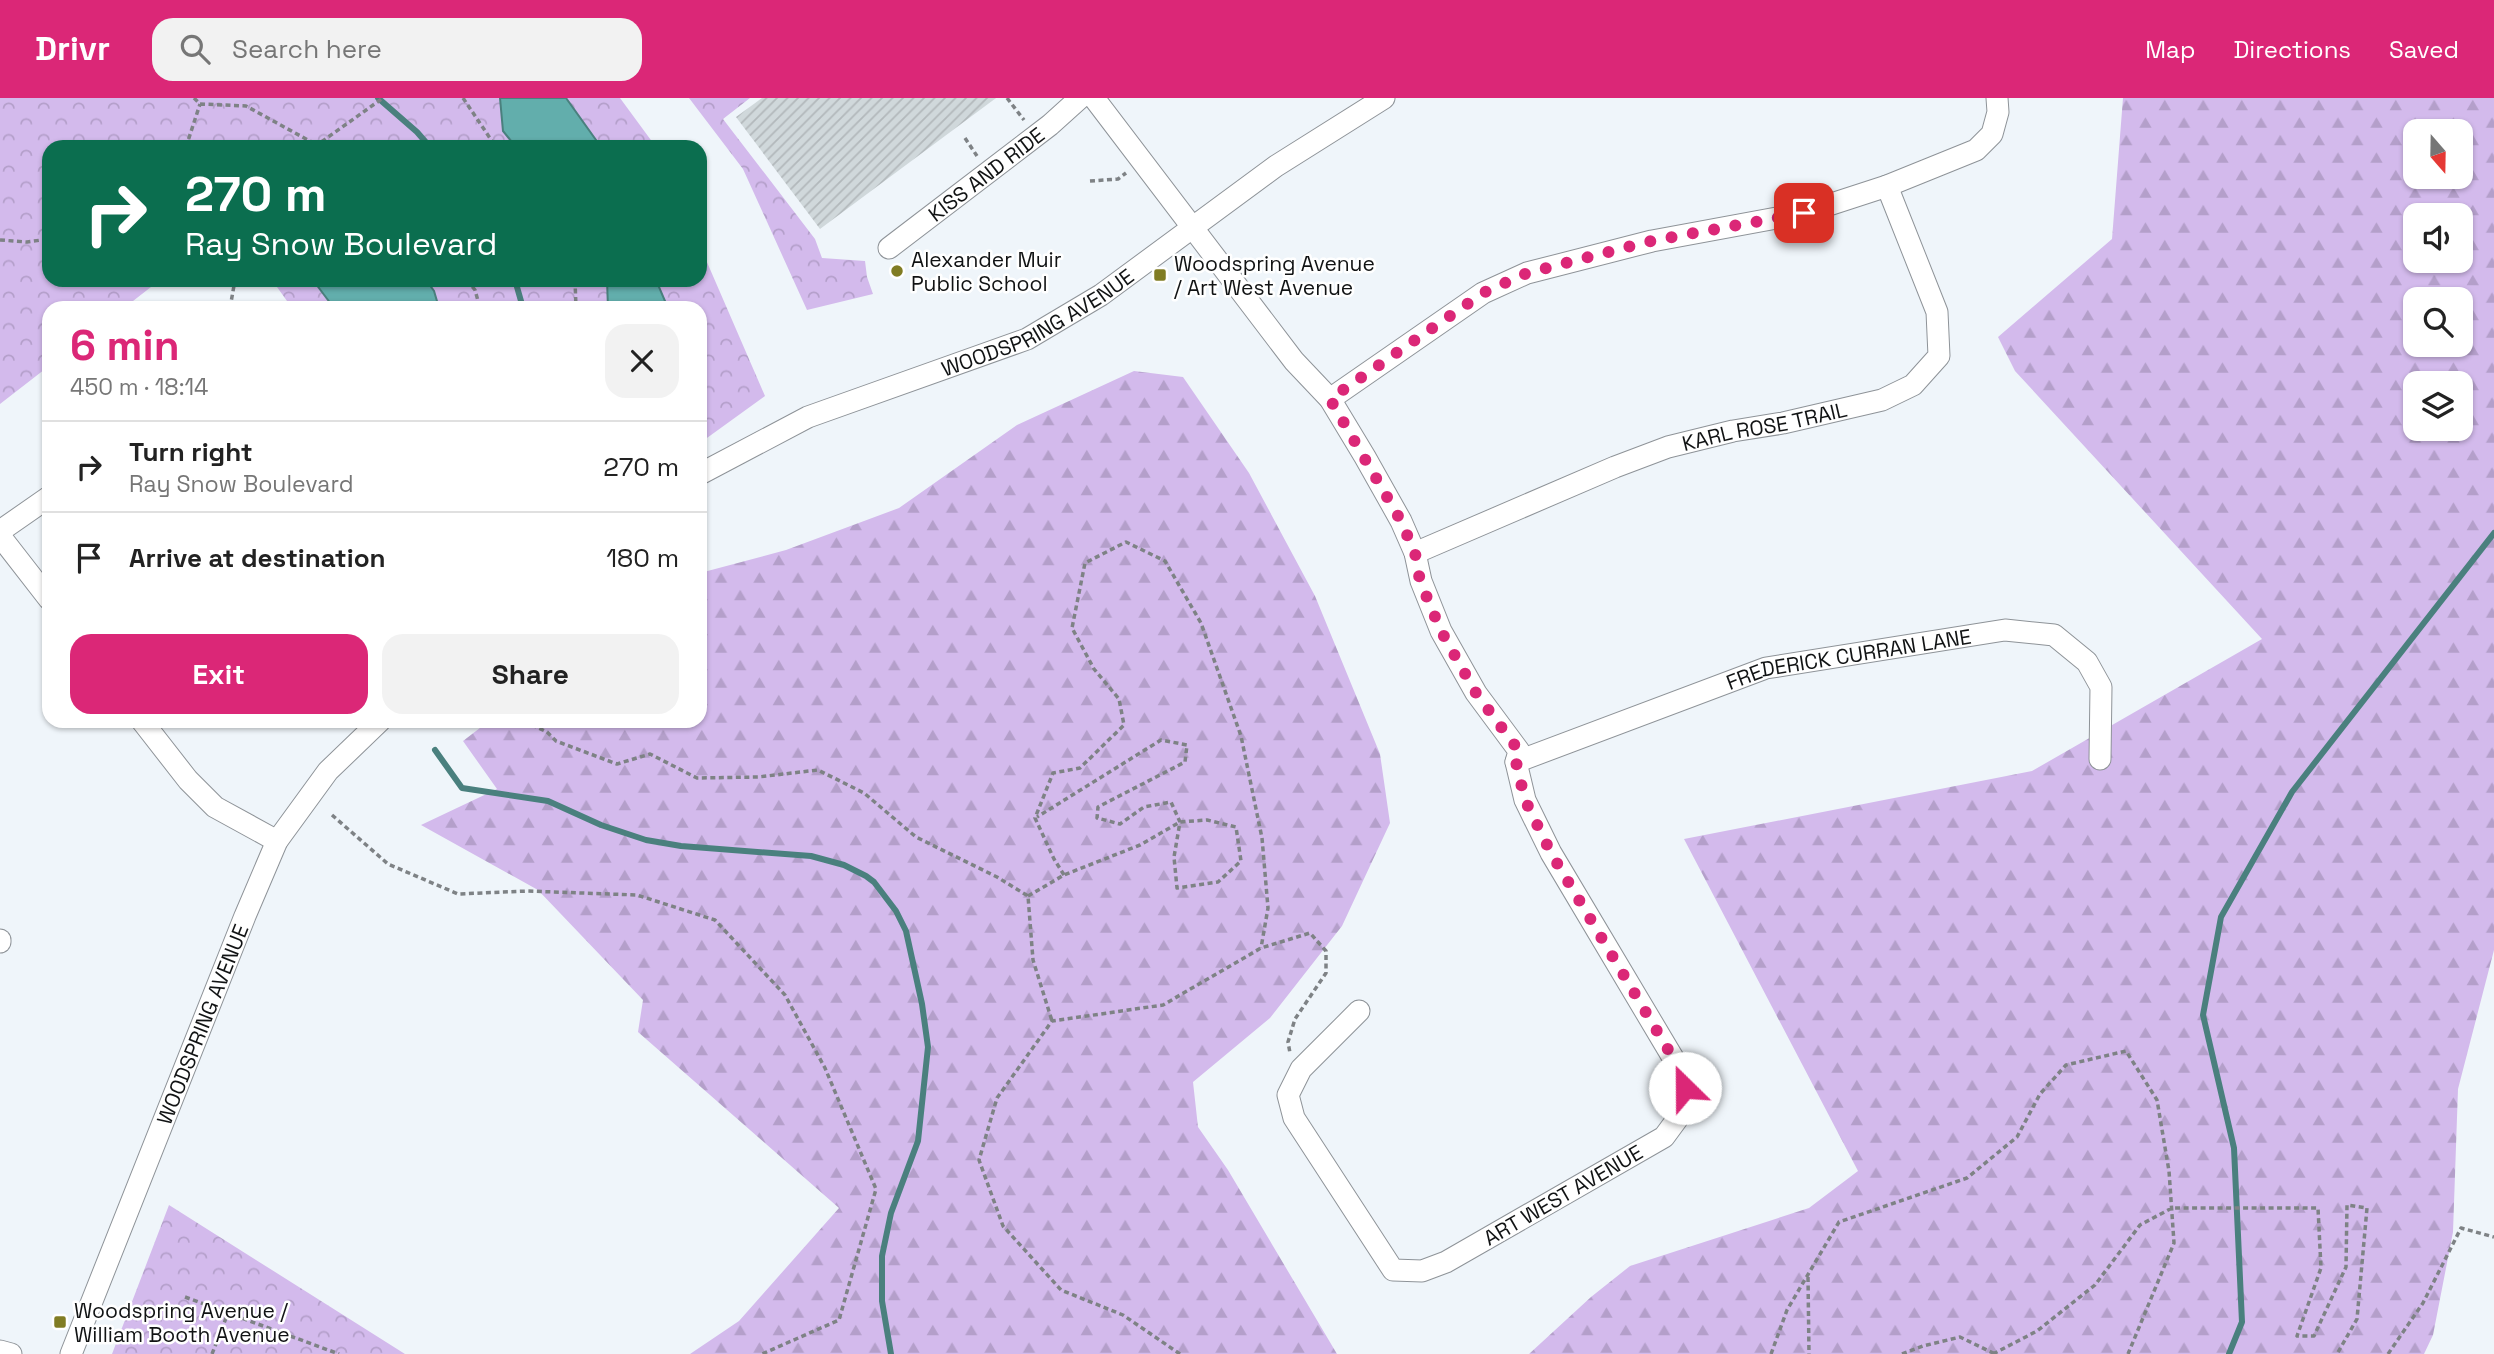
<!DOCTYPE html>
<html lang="en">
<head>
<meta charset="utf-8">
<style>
	:root { --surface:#fff; --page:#f2f2f2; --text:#222; --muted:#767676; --line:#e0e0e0; --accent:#db2777 }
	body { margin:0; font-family:"Space Grotesk",sans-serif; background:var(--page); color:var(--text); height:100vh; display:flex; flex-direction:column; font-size:26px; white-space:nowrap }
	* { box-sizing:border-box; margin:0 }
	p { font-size:23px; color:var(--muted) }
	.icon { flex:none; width:38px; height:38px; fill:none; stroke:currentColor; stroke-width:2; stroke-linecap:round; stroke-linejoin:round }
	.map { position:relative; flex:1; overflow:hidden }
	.side { position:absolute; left:42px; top:203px; width:665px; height:427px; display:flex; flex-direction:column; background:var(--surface); border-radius:21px; box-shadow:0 2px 5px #0004 }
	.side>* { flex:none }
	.top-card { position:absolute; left:42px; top:42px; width:665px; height:147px; border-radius:21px; box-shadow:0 2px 5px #0004; background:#0b6e4f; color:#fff; overflow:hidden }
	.needle { width:46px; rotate:160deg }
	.fabs { position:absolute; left:2403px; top:21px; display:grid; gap:14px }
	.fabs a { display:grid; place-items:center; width:70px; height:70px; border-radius:14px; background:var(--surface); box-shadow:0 2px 5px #0004; font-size:35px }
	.pin { position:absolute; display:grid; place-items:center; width:60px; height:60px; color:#fff; margin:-30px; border-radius:14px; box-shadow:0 4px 10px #0006 }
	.me { position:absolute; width:77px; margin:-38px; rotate:337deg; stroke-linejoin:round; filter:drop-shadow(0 0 5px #0008) }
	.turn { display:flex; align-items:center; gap:24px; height:147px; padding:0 28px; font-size:32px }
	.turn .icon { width:91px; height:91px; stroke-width:2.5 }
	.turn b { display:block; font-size:49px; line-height:60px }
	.round { display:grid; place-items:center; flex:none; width:74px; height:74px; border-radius:21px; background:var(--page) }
	.summary { display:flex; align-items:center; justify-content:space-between; height:119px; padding:0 28px }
	h1 { font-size:42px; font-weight:600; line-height:52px; color:var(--accent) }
	.primary-button { display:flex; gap:14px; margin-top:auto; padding:14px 28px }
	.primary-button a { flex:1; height:80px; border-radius:21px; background:var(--accent); color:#fff; font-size:28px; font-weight:600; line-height:80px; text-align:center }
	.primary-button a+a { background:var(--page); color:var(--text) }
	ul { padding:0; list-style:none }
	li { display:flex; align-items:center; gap:21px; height:91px; padding:0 28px; border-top:2px solid var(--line) }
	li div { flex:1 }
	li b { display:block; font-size:26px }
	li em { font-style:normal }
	header { display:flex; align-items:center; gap:42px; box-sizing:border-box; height:98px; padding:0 35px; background:var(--accent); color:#fff }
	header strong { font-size:33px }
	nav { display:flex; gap:38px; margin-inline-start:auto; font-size:24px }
	.search { width:490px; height:63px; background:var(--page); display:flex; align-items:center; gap:18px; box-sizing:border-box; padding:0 24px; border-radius:21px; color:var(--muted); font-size:26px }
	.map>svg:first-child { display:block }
	.forest { fill:url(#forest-firs); fill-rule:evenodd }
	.park { fill:url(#park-crowns) }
	.water { fill:#62aeac; stroke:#4a807e; stroke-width:2 }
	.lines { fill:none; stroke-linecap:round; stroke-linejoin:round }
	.stream { stroke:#4a807e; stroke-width:6 }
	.building { fill:url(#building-hatch) }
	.minor-casing { stroke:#8e9398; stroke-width:23 }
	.path { stroke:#7e8285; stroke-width:3.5; stroke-dasharray:5 3.5; stroke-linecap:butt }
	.minor { stroke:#fff; stroke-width:21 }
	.route { stroke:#db2777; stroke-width:12; stroke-dasharray:0 21.6 }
	.poi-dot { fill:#807c23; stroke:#fff; stroke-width:2.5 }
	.labels { text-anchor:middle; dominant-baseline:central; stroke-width:5; stroke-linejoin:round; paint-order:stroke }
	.street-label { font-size:21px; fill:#111314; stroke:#fff }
	.poi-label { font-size:21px; fill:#111314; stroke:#fff; text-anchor:start }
</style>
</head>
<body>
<header>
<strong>Drivr</strong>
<div class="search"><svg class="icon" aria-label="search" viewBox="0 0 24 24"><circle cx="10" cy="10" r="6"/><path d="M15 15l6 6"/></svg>Search here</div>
<nav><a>Map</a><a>Directions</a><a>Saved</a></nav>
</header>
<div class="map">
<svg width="2494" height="1256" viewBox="0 0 2494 1256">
	<defs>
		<pattern id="forest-firs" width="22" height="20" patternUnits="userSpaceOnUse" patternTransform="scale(1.75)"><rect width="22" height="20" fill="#d3baec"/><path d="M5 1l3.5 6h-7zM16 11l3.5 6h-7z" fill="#b49fca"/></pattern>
		<pattern id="park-crowns" width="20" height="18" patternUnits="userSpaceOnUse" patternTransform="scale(1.75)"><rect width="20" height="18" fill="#d3baec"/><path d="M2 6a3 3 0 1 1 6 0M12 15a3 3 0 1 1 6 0" fill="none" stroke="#b49fca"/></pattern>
		<pattern id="building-hatch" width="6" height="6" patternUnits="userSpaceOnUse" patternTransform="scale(1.75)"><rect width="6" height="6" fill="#d0d8db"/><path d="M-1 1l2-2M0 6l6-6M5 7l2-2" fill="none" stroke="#b2b8bb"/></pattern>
	</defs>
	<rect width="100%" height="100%" fill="#eff5fa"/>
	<!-- forest -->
	<path class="forest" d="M2123 0H2494V852L2458 991 2453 1134 2433 1237 2424 1256H1529L1591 1199 1630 1168 1809 1110 1858 1073 1684 741 2032 673 2262 541 2015 273 1998 239 2112 141ZM2415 33H2460V79H2415ZM2415 117H2460V163H2415ZM2415 201H2460V247H2415ZM2415 285H2460V331H2415Z
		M1134 273 1183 279 1249 375 1315 498 1380 656 1390 725 1342 828 1270 920 1193 984 1198 1029 1228 1072 1337 1256H690L739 1223 839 1110 638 934 643 902 538 792 421 727 497 691 463 643 489 623H700V475L786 452 899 410 1017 327Z"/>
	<!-- park -->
	<path class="park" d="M0 0H620L656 49H49V182H160L124 210H49V268L0 306Z
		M689 0H750L723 21 815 141 822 160 865 163 867 179 873 196 807 212 743 71Z
		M700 148 765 298 700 345V210H292L272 182H700Z
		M169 1107 405 1256H112Z"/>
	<!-- water -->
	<path class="water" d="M500 0H566L601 49H516L503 33Z
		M313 182H426L434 193 439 210H334Z
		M607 182H656L668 210H608Z"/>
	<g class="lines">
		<!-- stream -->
		<path class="stream" d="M378 0 417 34 430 49
			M515 182 523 210
			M435 652 462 690 548 703 601 727 646 742 681 748 811 758 844 767 866 778 874 784 896 813 906 833 922 906 928 949 918 1043 891 1115 882 1158V1203L891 1256
			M2229 1256 2242 1224 2234 1050 2203 917 2221 819 2292 694 2494 435"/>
	</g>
	<!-- building -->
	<path class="building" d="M762 0H996L820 131 736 19Z"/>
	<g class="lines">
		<!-- minor casing -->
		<g class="minor-casing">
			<g id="minor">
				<path d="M1094 0 1294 263 1330 301 1365 359 1401 423 1415 455 1421 483 1441 533 1476 595 1519 653 1516 664 1525 702 1551 755 1682 975 1689 1005 1664 1039 1446 1164 1422 1173 1393 1172 1294 1020 1288 997 1301 971 1359 913"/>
				<path id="s1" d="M889 150 1050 27 1080 0"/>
				<path d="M1330 301 1483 195 1527 175 1652 143 1804 115 1887 88 1976 52 1992 36 1998 14 1997 0"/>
				<path id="s2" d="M700 376 808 319 1027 241 1101 197 1276 68 1384 0"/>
				<path d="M0 433 49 399"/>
				<path d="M0 438 49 501"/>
				<path id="s3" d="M1415 455 1615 369 1668 349 1733 333 1783 325 1882 302 1913 287 1939 258 1937 214 1887 88"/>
				<path d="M142 623 188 682 215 709 277 743"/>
				<path id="s4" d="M1516 664 1766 570 2005 532 2054 537 2087 564 2101 589 2100 661"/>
				<path d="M0 842V844"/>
				<path d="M0 1253 11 1256"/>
				<path id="s5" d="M71 1256 245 818 277 743 328 673 380 623"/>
			</g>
		</g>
		<!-- path -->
		<path class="path" d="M194 0 200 6 246 8 317 47
			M463 0 496 49
			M1007 0 1024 22
			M965 40 977 58
			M186 49 200 6
			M319 49 317 47 383 0
			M1090 83 1118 81 1126 75
			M0 142 27 144 49 141
			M467 182 475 192 480 210
			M575 182 576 210
			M230 210 235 182
			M524 623 547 634 556 643 617 666 650 656 697 680 758 679 818 672 864 695 916 739 997 779 1028 798 1033 862 1052 923
			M332 717 388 766 458 796 528 793 637 797 715 822 785 897 825 970 876 1091 839 1222 762 1256
			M1064 777 1054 761 1035 720 1053 675 1080 670 1124 627 1119 601 1094 571 1072 530 1085 465 1126 444 1165 463 1201 525 1241 638 1262 740 1268 810 1261 850
			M1028 798 1064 777 1140 747 1180 724 1207 722 1236 729 1241 763 1218 784 1177 790 1174 759 1180 724 1171 704 1144 709 1120 726 1097 720 1098 709 1185 664 1187 647 1161 642 1037 719
			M1808 1179 1809 1256
			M185 1199 228 1215
			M212 1256 228 1215 339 1256
			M1180 1256 1123 1217 1061 1192 1003 1128 979 1062 997 1000 1052 923 1163 907 1261 850 1310 835 1326 853V875L1295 921 1288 944 1290 955
			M1771 1256 1787 1212 1839 1124 1967 1080 2017 1039 2040 996 2066 967 2126 953 2157 1002 2169 1073 2174 1145 2128 1256
			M1902 1256 1923 1248 1960 1239 1995 1256
			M1993 1256 2037 1233 2095 1187 2140 1127 2172 1110H2318L2321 1170 2297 1238H2314L2346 1169 2347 1107 2367 1110 2357 1221 2337 1256
			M2388 1256 2423 1205 2461 1130 2494 1139"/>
		<!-- minor -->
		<use href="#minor" class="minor"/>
	</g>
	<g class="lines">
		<!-- route -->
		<path class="route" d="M1685 990 1682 975 1551 755 1525 702 1516 664 1519 653 1476 595 1441 533 1420 483 1415 455 1401 423 1330 301 1483 195 1527 175 1651 143 1804 115"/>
	</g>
	<!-- markers -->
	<g class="poi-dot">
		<circle cx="897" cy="173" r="7"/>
		<rect x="1153" y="170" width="14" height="14" rx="3.5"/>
		<rect x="53" y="1217" width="14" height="14" rx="3.5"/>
	</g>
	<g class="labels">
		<!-- street labels -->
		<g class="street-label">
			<text stroke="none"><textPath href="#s1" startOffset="122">KISS AND RIDE</textPath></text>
			<text stroke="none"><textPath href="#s2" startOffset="371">WOODSPRING AVENUE</textPath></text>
			<text stroke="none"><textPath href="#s3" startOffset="373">KARL ROSE TRAIL</textPath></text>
			<text stroke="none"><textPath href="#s4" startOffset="350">FREDERICK CURRAN LANE</textPath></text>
			<text stroke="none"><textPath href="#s5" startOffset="355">WOODSPRING AVENUE</textPath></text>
			<text transform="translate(1563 1097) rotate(-30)">ART WEST AVENUE</text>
		</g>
		<!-- poi labels -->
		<g class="poi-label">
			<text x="911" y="161">Alexander Muir<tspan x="911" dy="24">Public School</tspan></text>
			<text x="1174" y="165">Woodspring Avenue<tspan x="1174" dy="24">/ Art West Avenue</tspan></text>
			<text x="74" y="1212">Woodspring Avenue /<tspan x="74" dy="24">William Booth Avenue</tspan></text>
		</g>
	</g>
</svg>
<div class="fabs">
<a><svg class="needle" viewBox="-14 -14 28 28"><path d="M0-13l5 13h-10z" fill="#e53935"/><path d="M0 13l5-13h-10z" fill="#767676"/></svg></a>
<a><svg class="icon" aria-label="sound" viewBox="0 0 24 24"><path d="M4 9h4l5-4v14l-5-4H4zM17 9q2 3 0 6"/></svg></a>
<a><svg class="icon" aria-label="search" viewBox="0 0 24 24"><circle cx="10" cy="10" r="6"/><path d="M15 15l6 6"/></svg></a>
<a><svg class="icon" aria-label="layers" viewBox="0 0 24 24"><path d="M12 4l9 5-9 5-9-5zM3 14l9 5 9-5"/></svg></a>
</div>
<div class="pin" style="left:1804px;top:115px;background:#d93025"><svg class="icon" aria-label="arrive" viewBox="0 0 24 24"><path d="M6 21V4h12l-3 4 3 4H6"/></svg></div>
<svg class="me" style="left:1685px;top:990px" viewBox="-20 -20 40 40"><circle r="19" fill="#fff"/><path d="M0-13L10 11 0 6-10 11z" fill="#db2777"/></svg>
<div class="top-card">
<div class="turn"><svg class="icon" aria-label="right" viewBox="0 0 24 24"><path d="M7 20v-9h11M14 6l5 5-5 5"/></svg><div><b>270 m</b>Ray Snow Boulevard</div></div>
</div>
<section class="side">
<div class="summary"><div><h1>6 min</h1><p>450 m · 18:14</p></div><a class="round"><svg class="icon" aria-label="close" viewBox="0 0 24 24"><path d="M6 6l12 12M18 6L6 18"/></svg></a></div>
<ul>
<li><svg class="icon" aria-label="right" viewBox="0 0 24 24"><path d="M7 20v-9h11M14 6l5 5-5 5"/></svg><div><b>Turn right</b><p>Ray Snow Boulevard</p></div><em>270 m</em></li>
<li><svg class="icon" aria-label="arrive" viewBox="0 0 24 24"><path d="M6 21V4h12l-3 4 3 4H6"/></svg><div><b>Arrive at destination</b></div><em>180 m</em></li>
</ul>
<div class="primary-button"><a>Exit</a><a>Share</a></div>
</section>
</div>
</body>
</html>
